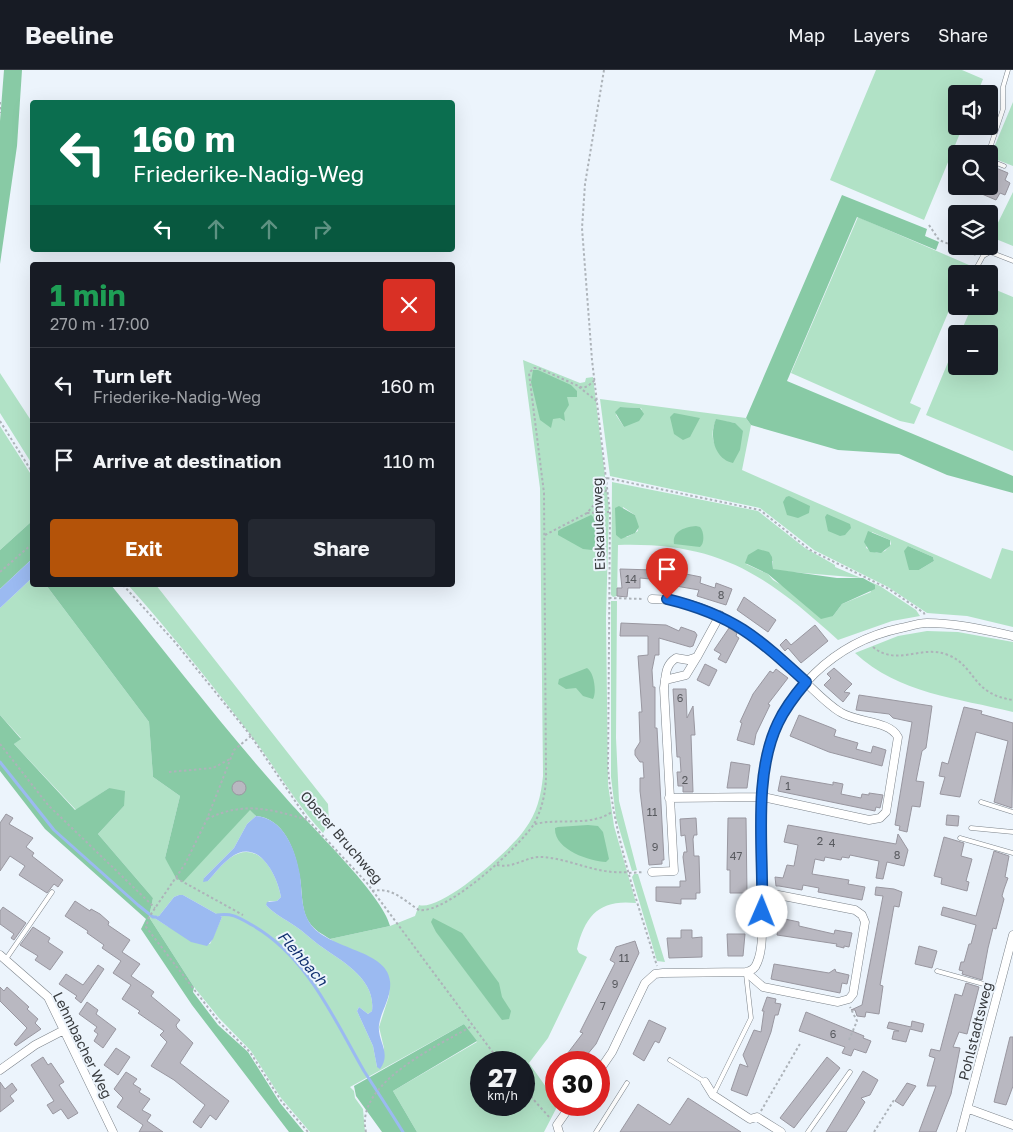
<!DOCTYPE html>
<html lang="en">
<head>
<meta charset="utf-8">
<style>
	:root { --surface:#171b24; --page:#242831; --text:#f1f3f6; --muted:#9ea1a6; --line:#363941; --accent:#b45309 }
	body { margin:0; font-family:"Golos Text",sans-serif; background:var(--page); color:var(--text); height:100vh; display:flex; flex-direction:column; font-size:19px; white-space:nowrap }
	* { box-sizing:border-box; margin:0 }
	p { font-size:16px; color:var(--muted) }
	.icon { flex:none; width:28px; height:28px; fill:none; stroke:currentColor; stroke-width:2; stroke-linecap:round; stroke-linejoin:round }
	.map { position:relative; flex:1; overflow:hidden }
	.panel { position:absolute; left:30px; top:192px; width:425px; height:325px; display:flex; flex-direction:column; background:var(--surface); border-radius:5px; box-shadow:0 5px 20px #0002 }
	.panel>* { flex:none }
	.banner { position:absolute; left:30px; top:30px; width:425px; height:152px; border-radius:5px; box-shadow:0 5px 20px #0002; background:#0b6e4f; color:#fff; overflow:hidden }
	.tools { position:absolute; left:948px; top:15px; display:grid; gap:10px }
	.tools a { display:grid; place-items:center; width:50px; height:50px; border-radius:5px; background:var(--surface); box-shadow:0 5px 20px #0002; font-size:25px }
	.speed { position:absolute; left:470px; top:981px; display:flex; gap:10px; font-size:25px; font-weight:700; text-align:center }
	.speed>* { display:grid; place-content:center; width:65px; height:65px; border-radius:50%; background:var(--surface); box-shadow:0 5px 20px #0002; line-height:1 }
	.speed small { font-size:12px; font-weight:400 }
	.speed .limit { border:8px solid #d22; background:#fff; color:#111 }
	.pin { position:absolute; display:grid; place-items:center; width:42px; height:42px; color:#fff; margin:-51px -21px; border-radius:50% 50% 50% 0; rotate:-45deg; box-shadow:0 0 5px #0007 }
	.pin .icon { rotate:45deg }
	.me { position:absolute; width:55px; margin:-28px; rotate:1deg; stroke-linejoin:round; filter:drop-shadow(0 0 4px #0008) }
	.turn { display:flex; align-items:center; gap:18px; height:105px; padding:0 20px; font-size:22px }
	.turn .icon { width:65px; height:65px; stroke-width:2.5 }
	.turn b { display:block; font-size:35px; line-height:42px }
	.lanes { display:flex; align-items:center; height:48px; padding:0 20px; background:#0003; justify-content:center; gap:25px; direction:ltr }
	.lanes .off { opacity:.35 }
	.round { display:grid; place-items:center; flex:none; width:52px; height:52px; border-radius:5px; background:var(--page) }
	.overview { display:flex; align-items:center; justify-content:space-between; height:85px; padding:0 20px }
	h1 { font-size:30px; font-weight:700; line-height:38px; color:#1e9e55 }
	.button { display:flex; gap:10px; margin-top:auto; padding:10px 20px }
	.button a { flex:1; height:58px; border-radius:5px; background:var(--accent); color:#fff; font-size:20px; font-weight:700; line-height:58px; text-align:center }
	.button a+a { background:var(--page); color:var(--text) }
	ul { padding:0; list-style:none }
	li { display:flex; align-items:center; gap:15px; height:75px; padding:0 20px; border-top:1px solid var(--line) }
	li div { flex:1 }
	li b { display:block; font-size:19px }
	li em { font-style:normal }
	header { display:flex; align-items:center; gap:30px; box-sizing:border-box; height:70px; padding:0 25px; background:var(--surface); border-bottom:1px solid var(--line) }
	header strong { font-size:24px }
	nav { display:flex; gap:28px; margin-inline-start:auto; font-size:18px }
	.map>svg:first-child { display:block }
	.green { fill:#b1e2c6; fill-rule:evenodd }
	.forest { fill:#88caa5 }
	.water { fill:#9bbaf1 }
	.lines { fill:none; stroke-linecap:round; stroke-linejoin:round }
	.stream { stroke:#9bbaf1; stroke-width:3 }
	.building { fill:#b9b8c1; stroke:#9997a0 }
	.lane-casing { stroke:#7c838a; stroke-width:5 }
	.street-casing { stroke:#7c838a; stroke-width:9 }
	.path { stroke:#adb3b9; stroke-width:2; stroke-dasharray:2.5 2.5; stroke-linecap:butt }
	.lane { stroke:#fff; stroke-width:4 }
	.street { stroke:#fff; stroke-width:8 }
	.route-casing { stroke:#114b97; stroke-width:12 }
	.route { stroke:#1a73e8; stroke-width:9 }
	.labels { text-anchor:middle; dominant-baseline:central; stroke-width:4; stroke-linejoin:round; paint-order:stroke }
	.number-label { font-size:11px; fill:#585a5f }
	.street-label { font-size:14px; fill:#383b3e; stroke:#ecf4fc }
	.water-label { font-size:15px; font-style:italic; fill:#102f6f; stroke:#ecf4fc }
</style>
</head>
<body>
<header>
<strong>Beeline</strong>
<nav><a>Map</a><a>Layers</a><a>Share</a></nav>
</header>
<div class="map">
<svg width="1013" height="1062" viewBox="0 0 1013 1062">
	<rect width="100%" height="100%" fill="#ecf4fc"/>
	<!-- green -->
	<path class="green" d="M876 0H962L983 9 977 24H956V56H963L924 150 830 110Z
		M1013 32V96L990 87Z
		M1013 122V176L991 167Z
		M858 147 969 195 968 201 956 204V224L910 333 921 338 914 354 900 351 791 303Z
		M989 217 1013 227V381L926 345 956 273V296H989V264H960L972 236H989Z
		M523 290 580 313 585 312 586 308 593 307 609 439 606 547 608 714 614 756 636 833C600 829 585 845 577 879L579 883 587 887 548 968 529 993 556 1031V1035H558L544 1062H417L393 1021 477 972 464 954 350 1017 354 1021 355 1028 363 1039 365 1062H310L281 1028 251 981 219 948 194 917 149 847 153 828 98 764 124 736 109 718 76 740 14 674 21 668 0 645V538L32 508V515H46L149 652 153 707 180 726 165 788 183 811 250 739 256 746 247 754 234 778 204 808 208 811C215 803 222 794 230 788 259 767 277 805 281 827L277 831H269L266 835C274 844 285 849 295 856 303 861 311 869 319 875 341 891 376 908 372 941L368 944 359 937 357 941 373 976 377 997 384 978 379 957 389 926 390 911 330 869 390 856 415 846 419 835C441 842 513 778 525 759 537 743 541 726 543 706L540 418ZM179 825H183L222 847 210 874 167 856 153 847 159 846 174 827ZM481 992H524V1035H481Z
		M0 303 32 352V394L0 343Z
		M600 329 746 348 751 355 742 400 991 509 1002 478 1013 481V557L967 546 927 543 888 517 814 480 760 438 610 406ZM620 337 640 338 642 339 624 357 616 345ZM716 350 735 353 728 391C715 379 708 368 716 350ZM872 462 890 470 891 474 885 481 877 483 866 478ZM908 476 933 487 934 491 919 500H909Z
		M0 356 32 406V451L0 480Z
		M612 412 758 441 805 478 835 495V497L880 516 916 540 920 546 892 551 838 570C766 505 720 472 618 475L617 526 613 527 611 525ZM623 437 635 445 638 461 627 467 616 465ZM773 491V499L779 501 863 508 871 522 842 534 833 546 773 510 768 504 746 494Z
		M128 515H156L328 734 329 753 323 763C296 734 277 700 253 668 213 616 172 564 128 515Z
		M611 531H617L616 668 619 731 637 800 632 801 616 748 611 707Z
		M927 561 958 562 1013 572V642C958 628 899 624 855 583L898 566Z
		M634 804H638L665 892 657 891 632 807Z"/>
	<!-- forest -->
	<path class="forest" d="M4 0H22L17 76 0 194V51Z
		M842 125 927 159 925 166 939 172 936 180 857 147 787 311 1013 406V423L947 405 899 384 838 380 751 355 746 348Z
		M533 300H538L571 315 577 321V327H567L569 335 564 343 565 351 560 348 553 349 551 358 540 350 531 312Z
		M620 337 640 338 644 344 639 351 624 357 615 342Z
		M674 343 700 348 690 367 683 370 674 364 670 347Z
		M716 349 735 353 743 361 740 380 733 393C714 389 709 365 716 349Z
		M789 426 810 436 809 443 798 448 787 445 783 432 786 427Z
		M619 436 635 445 639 457 635 463 621 469 616 465 615 438Z
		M827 444 850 454 851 458 845 465 840 466 828 461 825 447Z
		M591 445C598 449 598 474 592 480L583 479 558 465V461L561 459Z
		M32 451V489L0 519V480Z
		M696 456 700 457C704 461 705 473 700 477L674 474C672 461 685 457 696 456Z
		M868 461 890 470V476L881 483 870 482 864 472Z
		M908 476 933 487 934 491 919 500H909L904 481Z
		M758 479 769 482 772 487 773 499 837 508H863L875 515V519L842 534 833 546 821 549 768 504 745 493 748 485Z
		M46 515H111C169 586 224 659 285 727 309 755 383 825 390 856L330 869C322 864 314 860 309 852 300 838 303 819 299 803 295 779 283 748 256 746L250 740 183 812 176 808 165 788 180 726 153 707 149 652Z
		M587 598C594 602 597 622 593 629L583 626 576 618 566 619 558 614 559 609Z
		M0 645 21 669 14 674 75 740 109 718 125 721 124 736 98 764 153 828 149 847 194 917 193 922 218 955 248 982 280 1033 304 1062H289L192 935 141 859 146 849 45 759 0 701Z
		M588 755 598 756 603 762 609 789 606 792C590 791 554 780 555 758L558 757Z
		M433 848 462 863 499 913 502 927 511 941 509 949 502 950 436 862 431 852Z
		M464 954 477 971 393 1021 417 1062H382L356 1026 354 1016Z"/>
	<!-- water -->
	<path class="water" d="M32 489V508L0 538V519Z
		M256 746C284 748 296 781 300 805 302 820 301 837 308 850 323 880 387 878 390 911 392 927 381 940 379 955 377 971 392 983 380 999L377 997 373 976 357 941 359 937 368 944 372 941C376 908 341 891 319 875 311 869 303 861 295 856 285 849 274 844 266 835L267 832 277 831 281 827C277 805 258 766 230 788 222 794 215 803 208 811L203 812 204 808 234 778 247 754Z
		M179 825H183L222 847 213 869 207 876 191 872 153 847 159 846 174 827Z"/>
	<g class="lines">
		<!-- stream -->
		<path class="stream" d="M0 692 54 760 138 835 153 847H156
			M217 845C233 843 238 847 252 855 307 886 334 949 364 1001 377 1021 390 1041 403 1062"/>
	</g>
	<!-- building -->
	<path class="building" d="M989 95 1008 103 1005 110 1010 113 1005 125 1000 123 996 130 963 116H989Z
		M655 494 672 496 671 501 701 507 700 513 715 518 716 513 732 519 726 535 697 526 699 520 670 515V511L640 508V518H628L627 527 617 526V518H622L620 499 654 500Z
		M744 527 776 550 768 562 737 540Z
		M621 553 666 555 679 561 681 557 695 562 697 565 693 576 690 577 659 568V585H655L652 600 653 617H655V658H657L664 790H662V794L649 795 640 721V708H644L643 692H640L635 685V680L640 672 639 642H642L638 586 648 585V566H620Z
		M815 555 828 571 801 593 788 578 785 581 780 575 786 569 791 575Z
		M729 558 737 563 736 566 739 568 726 593 718 589 721 584 714 580Z
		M705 594 717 600 709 616 697 610Z
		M834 598 852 614 844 622 850 623 843 632 824 615 831 608 827 604Z
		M776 599 788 608 768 634 770 635 756 664 754 675 737 670 742 653 740 652 753 624 770 601 773 603Z
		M673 619H686L687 648 693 636 695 665H691L693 722H683V716H678L677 702H681L680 687H677Z
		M859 625 932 636 926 678 922 681 916 711 924 712 920 737 912 736 907 762 899 760 900 756 895 755 912 652 893 648 889 644 856 640Z
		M964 637 982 641 981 644 1013 653 1012 738 994 732 1008 671 976 662 960 727 940 724 945 707 939 706 942 692 948 694Z
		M799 645 832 658 836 660 834 666 858 673 856 679 871 683 873 676 886 680 882 696 829 682 790 666Z
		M731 692 750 695 747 718H727Z
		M781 706 833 715V712L843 714 841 724 861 728 862 724 869 725V723L883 725 880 738 876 737 875 741 778 721Z
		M232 718a7 7 0 1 1 14 0a7 7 0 1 1-14 0Z
		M6 744 13 748 9 754 33 768 26 777 34 783 32 786 63 810 58 817 54 814 47 823 19 805 25 796 10 786 0 801V753Z
		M947 745 959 746 958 756 946 755Z
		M696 748 697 765H694L693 769 694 786H699L700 823H696V829H681V834L656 831V817H680V811H686L683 787 684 782H687L685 765 681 766 680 749Z
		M728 748H746L747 823H730V800H727Z
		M788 755 896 774 898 764 908 780 904 796 887 792 883 809 876 808 879 791 850 785 849 788 842 787 841 790 825 787 824 791 815 789 812 804 849 810 848 814 865 817 862 830 818 822 819 818 803 815 802 820 779 816H776L775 807 783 808 787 795 794 796 798 775 784 772Z
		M944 767 964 773 961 786 972 789 966 811 969 812 967 821 941 814 942 808 934 806Z
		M994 781 1009 786 1005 807 1008 808 1004 819 1002 826 1004 829 996 859 993 858 988 878 982 910 962 904 963 901 959 900 961 892H964L969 874H971L976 855 941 845 943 837 976 846Z
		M876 817 894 819 902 822 899 837 894 836 880 915 883 916 879 944 866 942 865 947 857 946 855 940H851L862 935 883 826 875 825Z
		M75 831 90 841 91 839 100 844 109 852 108 855 130 870 122 882 140 894 131 906 150 919 154 922 151 926 180 950 176 955 177 958 193 973 180 993 229 1031 216 1050 210 1045 201 1058 193 1052 205 1035 174 1010 151 996 167 972 160 965 164 961 138 943 140 941 122 929 131 915 113 903 121 891 102 878 104 875 87 863 88 861 65 846Z
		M3 837 26 853 14 870 11 868 14 864 0 854V841Z
		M780 848 799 852V856L834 864 835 860 852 863 849 877 844 876V878L836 876 837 874 777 865Z
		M33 857 50 868 48 872 63 882 50 900 35 890 38 886 20 875Z
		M681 860H692V868L702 867V887L669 888 667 868H681Z
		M727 864H745L743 886H728Z
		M635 871 639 883 596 974 581 992H561L583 963 580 962 615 893 610 890 616 877Z
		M919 876 937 881 932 898 915 894Z
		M774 894 829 903 835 899 836 902 849 905 847 914 842 913 840 923 771 909Z
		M98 895 104 899 81 933 75 928 77 926 59 914 66 904 83 915Z
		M966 913 979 917 967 964 959 962 953 977 960 978 951 1024 936 1062H919L936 1016H927L935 988 929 986 931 979 940 981 955 924 962 926Z
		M0 917 4 921 7 917 29 937 27 939 38 949 35 953 41 959 16 976 14 974 27 958 0 931Z
		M767 927 776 929 775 933 781 934 778 945H775L771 962 747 1026 731 1020 740 994 748 997 743 985 754 960 761 962 764 941H762Z
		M87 932 98 940 96 944 116 959 103 978 94 971 98 964 94 961 97 957 79 944Z
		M806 942 864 966 863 968 871 971 866 983 854 979 851 986 842 983 845 977 799 961Z
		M649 950 666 958 659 973 655 971 644 991 633 984Z
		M912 951 924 954 922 962 910 959 906 972 892 969 894 961H899L887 958 889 952 911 957Z
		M1010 967H1013V1016L1006 1035 994 1032Z
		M116 978 130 987 118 1005 104 995Z
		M43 987 48 995 51 993 64 1012 59 1015 78 1043 68 1049 61 1039 53 1044 47 1035 54 1031 31 995Z
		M827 987 840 998 794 1058 780 1048Z
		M863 1001 878 1010 870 1025 861 1028 865 1032 856 1047 846 1062H826Z
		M126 1002 137 1009 133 1014 141 1019 139 1022 150 1029 142 1040 151 1045 147 1051 163 1062H139L143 1055 117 1037 123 1028 114 1019Z
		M0 1012 5 1019 12 1013 17 1020 10 1026 14 1031 0 1042Z
		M907 1013 916 1016 903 1036 895 1031Z
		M688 1028 741 1062H620L638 1034 670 1055Z"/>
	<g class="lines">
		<!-- lane casing -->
		<g class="lane-casing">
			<path id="lane" d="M988 84 1003 39V17L1008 0
				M989 90 1004 96
				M977 197 983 186 990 182 1013 191
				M981 732 1013 742
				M971 758 1013 762
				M960 768 1013 783
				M6 889 52 822
				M937 901 998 918
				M670 990 705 1012
				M713 1025 751 948 746 904
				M596 1062 627 1013
				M808 1062 850 1002"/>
		</g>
		<!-- street casing -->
		<g class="street-casing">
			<path id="street" d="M652 529C714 529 760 570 803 610 815 621 827 634 840 642 857 653 889 650 898 667L886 742 880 748 869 750 763 727 669 728
				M665 610 686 605 697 587
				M652 802 674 801 664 618C666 605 665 595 676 588L688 590 697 587 720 545
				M0 885 48 927 113 1062
				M746 902 763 917 838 932 849 929 853 924 865 852 862 845 855 840 763 822
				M0 1000 35 975 64 960
				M599 1001 612 982 645 913 655 904 663 903 746 902C751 901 755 899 757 893 763 880 762 860 762 845 764 798 757 734 766 690 782 622 834 572 901 558 910 556 919 553 927 553 956 553 985 560 1013 566
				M705 1012 713 1025 750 1049 757 1047 781 1062
				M969 1039 1013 1055
				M559 1062 557 1055 571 1035
				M961 1062 1013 865"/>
		</g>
		<!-- path -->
		<path class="path" d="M604 0 585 114 582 158 592 290 610 443 608 698C614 767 637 831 657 896
			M0 32V43
			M929 155 939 170 976 185
			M579 317 598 332
			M0 351 32 402
			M607 408 760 440 810 480 889 519 924 543 925 546
			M587 443 609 442
			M545 465 587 443 608 418
			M0 502 32 474
			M123 515 174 571 251 666 308 750 367 813 500 992
			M609 528 644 529
			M873 577C897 597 922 574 948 585 976 596 971 624 1013 630
			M251 666 234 680 207 749 185 794 149 847 146 857 220 953 250 982 282 1032 308 1062
			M0 674 48 735 155 838
			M169 702 213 698 230 689
			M207 749C244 731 270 739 308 750
			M535 754C559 748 593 757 613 741
			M497 795C514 799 526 786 542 787 572 789 597 805 629 802
			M629 803 644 802
			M176 808 243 845
			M372 821C393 817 403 830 419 840 447 844 519 777 534 754 542 739 546 722 546 705L544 423 529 303 534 298H538L583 318 588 316 595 310
			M849 970 857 951 850 937
			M524 1019 550 1048
			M761 1041 801 972
			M366 1062C354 1013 438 976 472 956
			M874 1062 894 1030"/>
		<!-- lane -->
		<use href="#lane" class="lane"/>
		<!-- street -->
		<use href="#street" class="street"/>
	</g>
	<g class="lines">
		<!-- route casing -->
		<g class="route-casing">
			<path id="route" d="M667 529C733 545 757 567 806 612 795 625 785 638 778 653 752 707 764 783 762 842"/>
		</g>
		<!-- route -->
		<use href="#route" class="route"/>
	</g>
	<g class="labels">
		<!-- number labels -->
		<g class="number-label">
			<text x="631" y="508">14</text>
			<text x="721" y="524">8</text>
			<text x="680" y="627">6</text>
			<text x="685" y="709">2</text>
			<text x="788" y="715">1</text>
			<text x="652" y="741">11</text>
			<text x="820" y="770">2</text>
			<text x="832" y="772">4</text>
			<text x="655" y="776">9</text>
			<text x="897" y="784">8</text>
			<text x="736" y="785">47</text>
			<text x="624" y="887">11</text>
			<text x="615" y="913">9</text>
			<text x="603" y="935">7</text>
			<text x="833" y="963">6</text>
		</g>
		<!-- street labels -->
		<g class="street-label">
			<text transform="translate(598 454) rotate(-92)">Eiskaulenweg</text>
			<text transform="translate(342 767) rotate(49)">Oberer Bruchweg</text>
			<text transform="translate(975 961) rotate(-76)">Pohlstadtsweg</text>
			<text transform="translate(83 975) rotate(64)">Lehmbacher Weg</text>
		</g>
		<!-- water labels -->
		<g class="water-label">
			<text transform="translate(303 888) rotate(49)">Flehbach</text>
		</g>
	</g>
</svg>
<div class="tools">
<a><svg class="icon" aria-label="sound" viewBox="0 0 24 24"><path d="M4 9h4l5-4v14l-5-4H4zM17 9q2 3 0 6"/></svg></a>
<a><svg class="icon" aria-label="search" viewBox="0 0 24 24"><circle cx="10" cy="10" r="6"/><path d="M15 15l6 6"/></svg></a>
<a><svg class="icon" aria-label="layers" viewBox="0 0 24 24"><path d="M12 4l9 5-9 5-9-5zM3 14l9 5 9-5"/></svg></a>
<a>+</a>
<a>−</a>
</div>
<div class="speed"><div>27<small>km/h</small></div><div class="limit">30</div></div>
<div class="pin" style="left:667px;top:529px;background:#d93025"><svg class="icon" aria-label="arrive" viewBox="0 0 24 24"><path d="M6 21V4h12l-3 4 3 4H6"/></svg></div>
<svg class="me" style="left:762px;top:842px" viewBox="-20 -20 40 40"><circle r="19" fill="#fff"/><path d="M0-13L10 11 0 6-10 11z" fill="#1a73e8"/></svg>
<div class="banner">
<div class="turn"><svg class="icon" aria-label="left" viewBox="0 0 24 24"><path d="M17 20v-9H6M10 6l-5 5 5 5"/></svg><div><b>160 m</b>Friederike-Nadig-Weg</div></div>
<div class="lanes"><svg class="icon" aria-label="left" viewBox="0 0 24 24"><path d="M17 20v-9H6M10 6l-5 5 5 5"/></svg><svg class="icon off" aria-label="ahead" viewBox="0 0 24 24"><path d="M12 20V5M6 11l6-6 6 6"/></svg><svg class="icon off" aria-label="ahead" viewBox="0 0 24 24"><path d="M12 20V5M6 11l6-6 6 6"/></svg><svg class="icon off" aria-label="right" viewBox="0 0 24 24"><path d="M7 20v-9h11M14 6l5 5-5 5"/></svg></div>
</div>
<section class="panel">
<div class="overview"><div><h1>1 min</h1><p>270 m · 17:00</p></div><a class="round" style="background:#d93025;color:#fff"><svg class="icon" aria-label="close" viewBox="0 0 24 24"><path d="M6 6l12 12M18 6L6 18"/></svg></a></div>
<ul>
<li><svg class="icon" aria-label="left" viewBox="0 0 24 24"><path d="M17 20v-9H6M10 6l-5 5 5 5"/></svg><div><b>Turn left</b><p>Friederike-Nadig-Weg</p></div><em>160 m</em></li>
<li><svg class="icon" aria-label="arrive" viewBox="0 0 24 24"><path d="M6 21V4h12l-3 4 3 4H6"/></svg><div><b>Arrive at destination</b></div><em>110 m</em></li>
</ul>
<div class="button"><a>Exit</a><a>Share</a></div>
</section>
</div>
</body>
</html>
